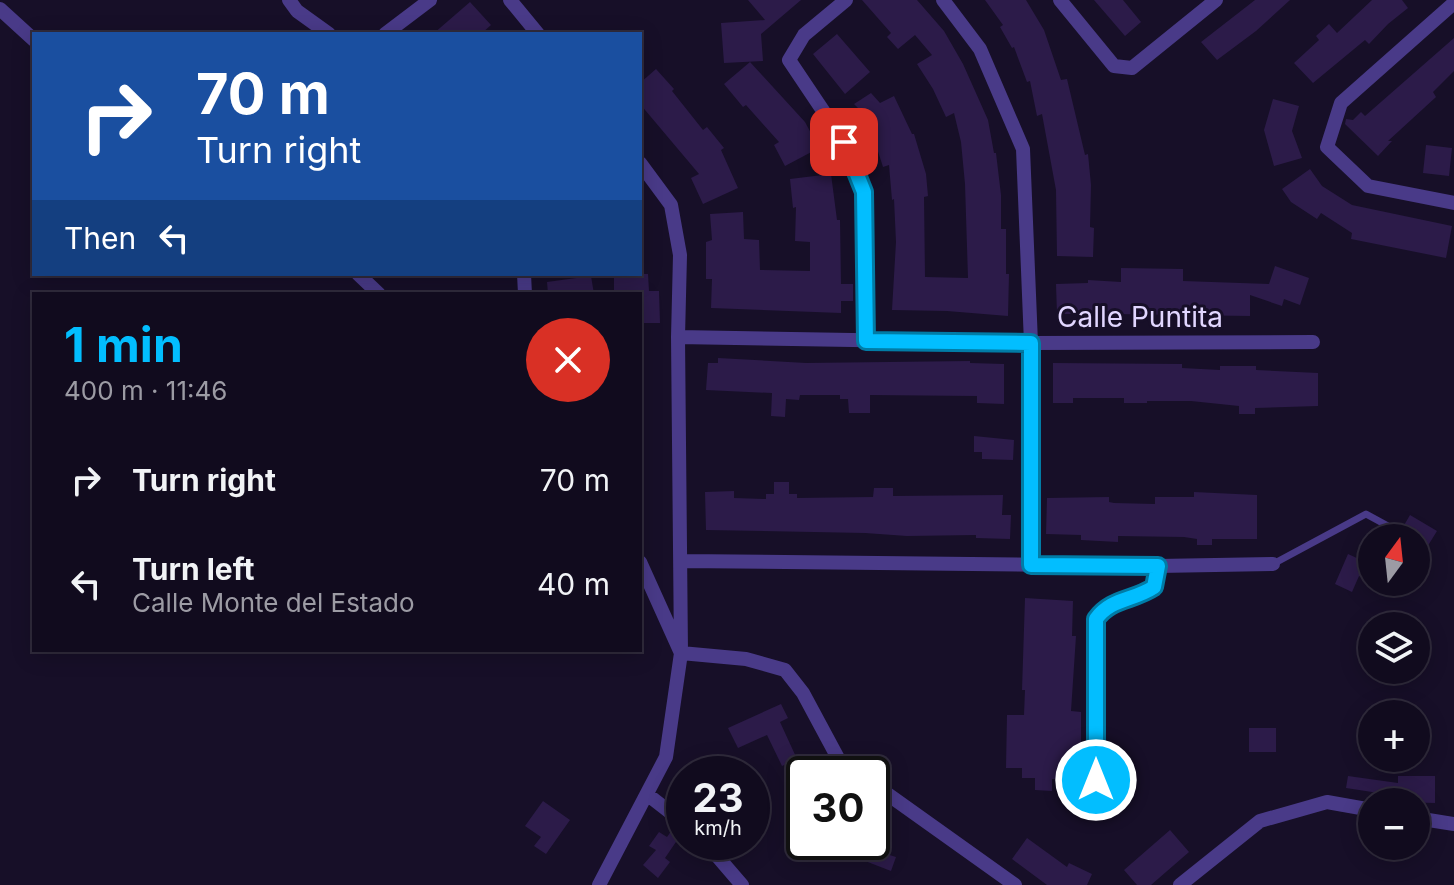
<!DOCTYPE html>
<html lang="en">
<head>
<meta charset="utf-8">
<style>
	:root { --surface:#110b1e; --page:#1a1427; --text:#f1f3f6; --muted:#9c9ba4; --line:#302b3c; --accent:#02beff }
	body { margin:0; font-family:Inter,sans-serif; background:var(--page); color:var(--text); height:100vh; display:flex; flex-direction:column; font-size:30px; white-space:nowrap }
	* { box-sizing:border-box; margin:0 }
	p { font-size:26px; color:var(--muted) }
	.icon { flex:none; width:44px; height:44px; fill:none; stroke:currentColor; stroke-width:2; stroke-linecap:round; stroke-linejoin:round }
	.map { position:relative; flex:1; overflow:hidden }
	.panel { position:absolute; left:32px; top:292px; width:610px; height:360px; display:flex; flex-direction:column; background:var(--surface); border-radius:0px; box-shadow:0 4px 20px #0003,0 0 0 2px var(--line) }
	.panel>* { flex:none }
	.hud { position:absolute; left:32px; top:32px; width:610px; height:244px; border-radius:0px; box-shadow:0 4px 20px #0003,0 0 0 2px var(--line); background:#1a4fa0; color:#fff; overflow:hidden }
	.needle { width:52px; rotate:15deg }
	.fabs { position:absolute; left:1358px; top:524px; display:grid; gap:16px }
	.fabs a { display:grid; place-items:center; width:72px; height:72px; border-radius:50%; background:var(--surface); box-shadow:0 4px 20px #0003,0 0 0 2px var(--line); font-size:40px }
	.speed { position:absolute; left:666px; top:756px; display:flex; gap:16px; font-size:40px; font-weight:700; text-align:center }
	.speed>* { display:grid; place-content:center; width:104px; height:104px; border-radius:50%; background:var(--surface); box-shadow:0 4px 20px #0003,0 0 0 2px var(--line); line-height:1 }
	.speed small { font-size:20px; font-weight:400 }
	.speed .limit { border:4px solid #111; border-radius:12px; background:#fff; color:#111 }
	.pin { position:absolute; display:grid; place-items:center; width:68px; height:68px; color:#fff; margin:-34px; border-radius:16px; box-shadow:0 4px 12px #0006 }
	.me { position:absolute; width:88px; margin:-44px; rotate:0deg; stroke-linejoin:round; filter:drop-shadow(0 0 6px #0008) }
	.turn { display:flex; align-items:center; gap:28px; height:168px; padding:0 32px; font-size:36px }
	.turn .icon { width:104px; height:104px; stroke-width:2.5 }
	.turn b { display:block; font-size:56px; line-height:68px }
	.then { display:flex; align-items:center; height:76px; padding:0 32px; background:#0003; gap:16px; font-size:30px }
	.round { display:grid; place-items:center; flex:none; width:84px; height:84px; border-radius:42px; background:var(--page) }
	.overview { display:flex; align-items:center; justify-content:space-between; height:136px; padding:0 32px }
	h1 { font-size:48px; font-weight:700; line-height:60px; color:var(--accent) }
	ul { padding:0; list-style:none }
	li { display:flex; align-items:center; gap:24px; height:104px; padding:0 32px }
	li div { flex:1 }
	li b { display:block; font-size:30px }
	li em { font-style:normal }
	.map>svg:first-child { display:block }
	.building { fill:#2c1b49 }
	.lines { fill:none; stroke-linecap:round; stroke-linejoin:round }
	.service { stroke:#493a88; stroke-width:7 }
	.minor { stroke:#493a88; stroke-width:14 }
	.route-casing { stroke:#017ca6; stroke-width:20 }
	.route { stroke:#02beff; stroke-width:14 }
	.labels { text-anchor:middle; dominant-baseline:central; stroke-width:6; stroke-linejoin:round; paint-order:stroke }
	.street-label { font-size:28px; fill:#e1d6ff; stroke:#170f28 }
</style>
</head>
<body>
<div class="map">
<svg width="1454" height="885" viewBox="0 0 1454 885">
	<rect width="100%" height="100%" fill="#170f28"/>
	<!-- building -->
	<path class="building" d="M748 0H801L761 34 763 61 724 63 721 23 765 20Z
		M862 0H917L944 31 963 64 988 120 994 153H996L1001 195V229H1006V274H1009L1008 316 947 311 892 310 896 242 894 199 892 200 889 165 883 167 874 139 862 112 854 104 871 93 880 103 894 96 912 134H914L926 174 928 196 924 197 925 277 968 278 965 184 961 142 954 113 946 117 933 89 917 64 932 55 915 35 898 49 887 37 891 33Z
		M985 0H1026L1044 30 1061 80 1067 79 1085 155 1088 154 1091 185 1090 227 1094 228 1093 257 1057 256 1056 190 1042 114 1037 116 1030 81 1027 82 1014 47 1012 48 1000 27 1003 25Z
		M1094 0H1123L1141 22 1125 36Z
		M1255 0H1290L1256 31 1217 60 1201 42Z
		M1372 0H1402L1408 8 1388 24 1369 44 1365 40 1313 83 1294 63 1319 40 1316 36 1329 24 1337 33Z
		M470 2 491 25 481 34H433Z
		M837 34 870 72 845 94 813 54Z
		M1454 38V71L1433 92 1436 97 1388 141H1392L1378 156 1345 124 1346 119 1353 120 1361 112 1365 116Z
		M750 62 805 122 819 148 785 166 774 145 779 142 746 105 743 107 724 84Z
		M656 69 674 89 672 91 703 130 707 127 724 148 721 150 738 188 703 204 691 178 699 174 640 104V83Z
		M1273 99 1299 106 1292 131 1302 158 1274 166 1264 130Z
		M1426 145 1452 148 1449 176 1423 173Z
		M1310 169 1322 186 1352 205 1452 226 1446 258 1351 239 1352 233 1321 213 1317 219 1291 202 1282 189Z
		M831 174 837 220H840L841 284H853V301H841V313L711 308 712 279H706V242L712 240 710 214 743 212 744 239 759 240 760 270 810 271V242L795 241 796 207 793 208 790 179Z
		M1275 266 1309 278 1300 305 1284 299 1282 306 1250 295V316L1114 314 1083 311V314H1057L1056 284 1088 283V280L1121 282V268L1183 269V281L1269 284Z
		M614 274H648L649 291H659L660 323H640V294H614Z
		M591 276 594 294H548L547 282Z
		M718 358 806 363 970 361V363L1004 364V404L977 403V396L870 395V413H849L848 399H840V395H800L799 400 786 399 785 417 771 416 772 393 706 390 708 363H718Z
		M1053 363 1182 364V368L1220 370V366H1256V370L1318 373V406L1255 408V414H1239V406L1191 401H1147V403H1124V398H1073V403H1053Z
		M974 436 1014 440 1013 460 982 459V452H974Z
		M774 482H789V494H797V498L873 497 874 488H893V496L1003 495 1002 515H1011L1010 539 976 538V535L907 536 865 533 706 530 705 492 734 491V498L766 499V494H774Z
		M1194 492 1257 495V539H1212V545H1197V539L1184 537 1118 536V542L1081 540V535L1046 534 1047 498 1109 497V502L1114 503 1155 504V497H1194Z
		M1410 515 1437 531 1416 565V538H1401L1405 533 1403 527Z
		M1348 554 1372 565V581L1359 576 1352 592 1335 584Z
		M1025 598 1073 601 1072 636H1076L1071 711 1081 712V779H1052V791L1035 790V778H1022V768H1006L1007 715H1024L1025 690H1022Z
		M781 704 788 718 780 722 797 759 782 766 767 735 738 748 728 728Z
		M1249 728H1276V752H1249Z
		M1348 776 1398 783V776H1435V803L1397 802 1398 796 1346 788Z
		M543 801 570 820 546 854 534 846 541 837 525 826Z
		M672 830 680 836 665 858 670 862 658 878 643 865 656 850 649 846 659 832 667 837Z
		M1170 830 1189 852 1151 885H1137L1124 870Z
		M1027 838 1067 867 1069 863 1092 874 1087 885H1047L1012 859Z
		M867 842H877V847L885 849 883 853 896 857 891 871 860 859Z"/>
	<g class="lines">
		<!-- service -->
		<path class="service" d="M1273 564 1366 514 1399 532"/>
		<!-- minor -->
		<path class="minor" d="M289 0 297 11 329 34
			M510 0 538 34
			M846 0 804 35 789 60 844 142 864 192 866 341
			M943 0 980 49 1023 149 1031 343V565
			M1060 0 1114 66 1132 68 1216 0
			M1454 3 1341 103 1327 147 1368 186 1454 203
			M0 9 34 40
			M385 34 430 0
			M358 274 379 294
			M524 274 525 294
			M678 337 1031 343 1313 342
			M681 561 1158 566 1273 564
			M640 562 681 653 746 659 785 670 803 693 839 760 859 774
			M1096 780V619C1111 598 1133 601 1154 587L1158 566
			M872 783 1015 885
			M648 795 684 823
			M1416 818 1454 824
			M705 842 742 885
			M599 885 666 757 681 653 678 337 680 255 671 205 640 163
			M1180 885 1260 821 1327 802 1372 810"/>
	</g>
	<g class="lines">
		<!-- route casing -->
		<g class="route-casing">
			<path id="route" d="M844 142 864 192 866 341 1031 343V565L1158 566 1154 587C1133 601 1111 598 1096 619V780"/>
		</g>
		<!-- route -->
		<use href="#route" class="route"/>
	</g>
	<g class="labels">
		<!-- street labels -->
		<g class="street-label">
			<text x="1140" y="317">Calle Puntita</text>
		</g>
	</g>
</svg>
<div class="fabs">
<a><svg class="needle" viewBox="-14 -14 28 28"><path d="M0-13l5 13h-10z" fill="#e53935"/><path d="M0 13l5-13h-10z" fill="#9c9ba4"/></svg></a>
<a><svg class="icon" aria-label="layers" viewBox="0 0 24 24"><path d="M12 4l9 5-9 5-9-5zM3 14l9 5 9-5"/></svg></a>
<a>+</a>
<a>−</a>
</div>
<div class="speed"><div>23<small>km/h</small></div><div class="limit">30</div></div>
<div class="pin" style="left:844px;top:142px;background:#d93025"><svg class="icon" aria-label="arrive" viewBox="0 0 24 24"><path d="M6 21V4h12l-3 4 3 4H6"/></svg></div>
<svg class="me" style="left:1096px;top:780px" viewBox="-20 -20 40 40"><circle r="17" fill="#02beff" stroke="#fff" stroke-width="3"/><path d="M0-11L8 9 0 5-8 9z" fill="#fff"/></svg>
<div class="hud">
<div class="turn"><svg class="icon" aria-label="right" viewBox="0 0 24 24"><path d="M7 20v-9h11M14 6l5 5-5 5"/></svg><div><b>70 m</b>Turn right</div></div>
<div class="then">Then<svg class="icon" aria-label="left" viewBox="0 0 24 24"><path d="M17 20v-9H6M10 6l-5 5 5 5"/></svg></div>
</div>
<section class="panel">
<div class="overview"><div><h1>1 min</h1><p>400 m · 11:46</p></div><a class="round" style="background:#d93025;color:#fff"><svg class="icon" aria-label="close" viewBox="0 0 24 24"><path d="M6 6l12 12M18 6L6 18"/></svg></a></div>
<ul>
<li><svg class="icon" aria-label="right" viewBox="0 0 24 24"><path d="M7 20v-9h11M14 6l5 5-5 5"/></svg><div><b>Turn right</b></div><em>70 m</em></li>
<li><svg class="icon" aria-label="left" viewBox="0 0 24 24"><path d="M17 20v-9H6M10 6l-5 5 5 5"/></svg><div><b>Turn left</b><p>Calle Monte del Estado</p></div><em>40 m</em></li>
</ul>
</section>
</div>
</body>
</html>
